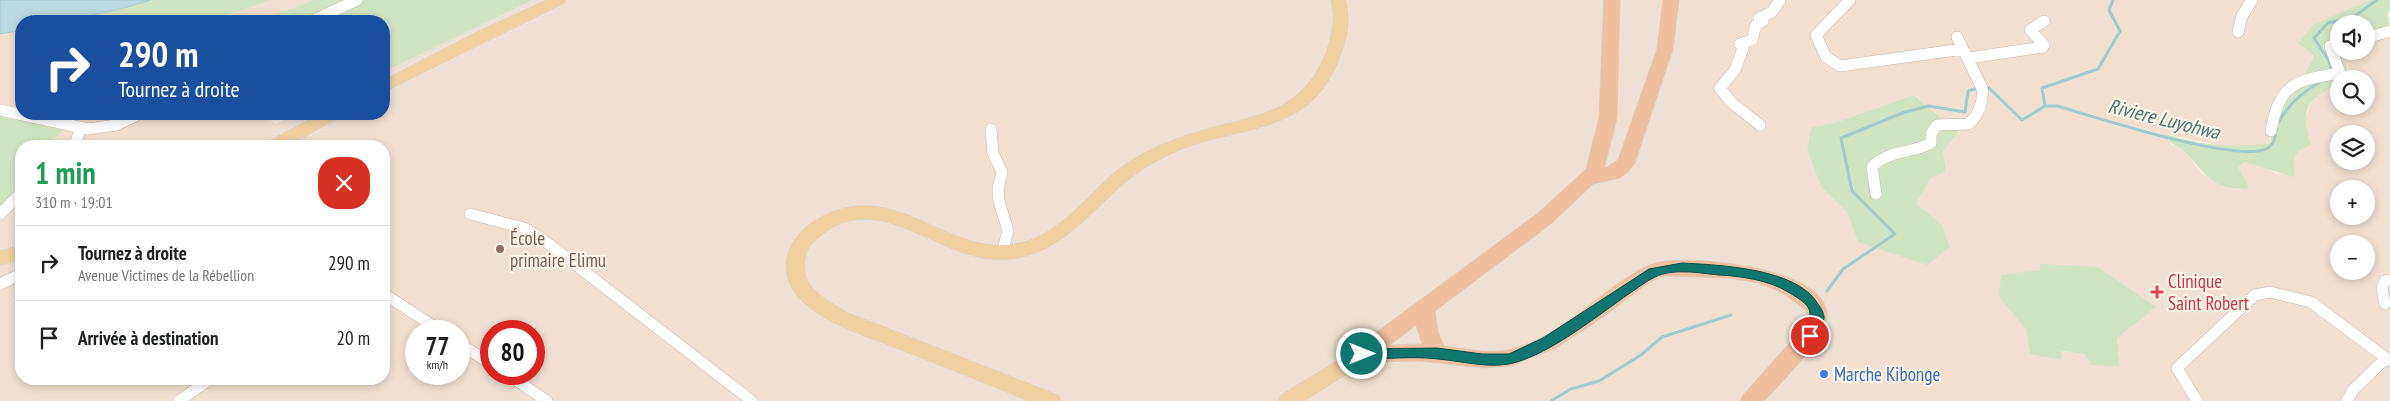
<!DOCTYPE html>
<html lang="fr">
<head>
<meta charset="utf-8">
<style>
	:root { --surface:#fff; --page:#f2f2f2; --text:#202124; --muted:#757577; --line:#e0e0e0 }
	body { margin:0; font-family:"PT Sans Narrow",sans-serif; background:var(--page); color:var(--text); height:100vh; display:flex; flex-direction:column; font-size:19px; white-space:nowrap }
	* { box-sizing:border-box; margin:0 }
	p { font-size:16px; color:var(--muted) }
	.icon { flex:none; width:28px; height:28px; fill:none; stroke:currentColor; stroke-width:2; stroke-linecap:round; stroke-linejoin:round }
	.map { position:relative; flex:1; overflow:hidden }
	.details { position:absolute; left:15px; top:140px; width:375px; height:245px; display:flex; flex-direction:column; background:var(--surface); border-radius:20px; box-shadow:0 2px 8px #0003 }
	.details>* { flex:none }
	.banner { position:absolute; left:15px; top:15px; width:375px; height:105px; border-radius:20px; box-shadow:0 2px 8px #0003; background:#1a4fa0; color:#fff; overflow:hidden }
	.controls { position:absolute; left:2330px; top:15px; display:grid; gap:10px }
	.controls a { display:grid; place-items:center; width:45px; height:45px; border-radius:50%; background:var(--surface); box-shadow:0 2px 8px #0003; font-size:25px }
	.speed { position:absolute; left:405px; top:320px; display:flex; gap:10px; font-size:25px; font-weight:700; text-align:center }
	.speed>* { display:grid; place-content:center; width:65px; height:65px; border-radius:50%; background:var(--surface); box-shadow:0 2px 8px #0003; line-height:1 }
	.speed small { font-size:12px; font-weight:400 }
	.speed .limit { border:8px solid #d22; background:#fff; color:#111 }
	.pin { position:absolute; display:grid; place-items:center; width:42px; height:42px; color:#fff; margin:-21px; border:2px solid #fff; border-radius:50%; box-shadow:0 1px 5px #0007 }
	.me { position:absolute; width:55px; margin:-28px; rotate:90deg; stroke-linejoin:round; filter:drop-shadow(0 0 4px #0008) }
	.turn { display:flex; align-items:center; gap:18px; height:105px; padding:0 20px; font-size:22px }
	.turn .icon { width:65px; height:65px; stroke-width:2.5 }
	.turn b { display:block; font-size:35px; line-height:42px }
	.round { display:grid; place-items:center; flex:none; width:52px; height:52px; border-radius:20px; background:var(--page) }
	.head { display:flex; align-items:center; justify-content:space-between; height:85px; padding:0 20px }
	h1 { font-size:30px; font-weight:600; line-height:38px; color:#1e9e55 }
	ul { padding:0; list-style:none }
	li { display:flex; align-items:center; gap:15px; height:75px; padding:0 20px; border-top:1px solid var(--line) }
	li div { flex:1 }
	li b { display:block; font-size:19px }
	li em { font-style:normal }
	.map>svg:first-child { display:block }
	.residential { fill:#efe0d1; fill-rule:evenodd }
	.green { fill:#d1e4c2 }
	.water { fill:#b9dbdf; stroke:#a0cad0 }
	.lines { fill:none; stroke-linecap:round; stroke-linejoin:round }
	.stream { stroke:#a0cad0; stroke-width:3 }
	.minor-casing { stroke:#c7b6aa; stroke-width:12 }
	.primary-casing { stroke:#d6d0cd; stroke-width:1 }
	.trunk-casing { stroke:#d6d0cd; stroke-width:1 }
	.minor { stroke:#fff; stroke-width:11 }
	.primary { fill:#f0cfa1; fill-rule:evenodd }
	.trunk { fill:#eec0a0; fill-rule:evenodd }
	.route { fill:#0f766e; stroke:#0a4d48 }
	.education-dot { fill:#8d6e63; stroke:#fcf3e7; stroke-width:2 }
	.health-dot { fill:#e0444e; stroke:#fcf3e7; stroke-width:2 }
	.shop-dot { fill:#3f7fe0; stroke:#fcf3e7; stroke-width:2 }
	.labels { text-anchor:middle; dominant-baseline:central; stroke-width:4.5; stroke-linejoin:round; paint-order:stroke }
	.education-label { font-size:19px; fill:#785e54; stroke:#fcf3e7; text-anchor:start }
	.health-label { font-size:19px; fill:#be3a42; stroke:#fcf3e7; text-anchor:start }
	.shop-label { font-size:19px; fill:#366cbe; stroke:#fcf3e7; text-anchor:start }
	.water-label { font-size:20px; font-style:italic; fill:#48777e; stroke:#fcf3e7 }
</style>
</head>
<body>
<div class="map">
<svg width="2390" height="401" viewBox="0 0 2390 401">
	<rect width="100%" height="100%" fill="#f9efe1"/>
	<!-- residential -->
	<path class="residential" d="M271 0H313L275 15 281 21H212Z
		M533 0H2371L2299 43 2314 55 2313 58 2294 95 2266 119V127L2271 143 2248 147 2223 146 2166 134 2171 144 2186 152 2201 173 2222 186 2237 190 2248 188 2237 167 2245 162 2262 166 2277 174H2295L2294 157 2299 151 2311 145 2304 123 2310 104 2321 92 2339 85V106H2366V79H2348V67L2338 51 2335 40 2339 39V51H2366V31L2390 26V401H0V210H21V379H384V146H91L92 141 75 146H62L48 143 63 130 0 116V34L21 30V114H261L276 124 297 114H384V72ZM1915 95 1957 132 1943 151 1946 171 1930 179 1916 203 1941 224 1858 241 1847 212 1821 187 1807 150 1811 129 1837 122ZM2339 134H2366V161H2339ZM2339 189H2366V216H2339ZM2339 244H2366V271H2339ZM2040 264 2117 338 2120 367 2093 365 2085 354 2061 351V360L2030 354 2026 329 2002 275 2041 270ZM416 331H459V374H416ZM491 331H534V374H491Z"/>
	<!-- green -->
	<path class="green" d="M151 0H271L212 21H63L124 8Z
		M313 0H533L384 72V21H281L275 15Z
		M2371 0H2390V11L2387 14 2390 26 2387 31H2366V24H2339V39L2335 41C2340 57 2349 61 2348 79H2339V85C2305 99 2300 111 2311 145L2299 151 2294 157 2295 174 2293 177 2245 162 2238 167 2249 188C2217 193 2206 175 2187 154 2179 145 2173 148 2165 134 2200 145 2234 149 2271 143 2272 135 2265 128 2266 119L2294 95 2313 58V55L2298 43 2314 24Z
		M1914 95 1958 132 1943 151 1946 171 1930 179 1916 203 1941 224 1950 247 1927 265 1858 242 1847 212 1821 187 1807 150 1811 128 1837 122Z
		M0 116 64 130 48 143 62 146H21V210H0Z
		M2040 264 2098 267 2156 307 2117 338 2120 367 2092 365 2085 354 2062 351 2061 360 2030 354 2026 329 1999 297 2001 275 2040 270Z"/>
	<!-- water -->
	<path class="water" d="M0 0H151L124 8 63 21H21V30L0 34Z"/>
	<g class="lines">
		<!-- stream -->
		<path class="stream" d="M2332 72 2329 61 2314 38 2328 23 2352 18 2377 0
			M1984 88H1989L2022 120 2045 106
			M2045 106H2057C2093 116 2240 165 2268 148 2275 144 2275 135 2277 128
			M2045 106 2042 88 2098 69 2120 31 2109 10 2113 0
			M2279 122C2288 104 2303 92 2320 82
			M1827 291 1843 269 1895 234 1852 191 1841 138 1905 112 1929 106 1965 112 1968 91 1978 88
			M1551 401 1571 389 1599 381 1641 355 1662 337 1731 315"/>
		<!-- minor casing -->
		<g class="minor-casing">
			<path id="minor" d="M1850 0 1816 35 1826 57 1840 66 1963 49
				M312 21 357 0
				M2238 32 2242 16 2252 0
				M2366 38 2390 31
				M1969 58 2043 47 2044 45 2030 30 2044 21
				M0 110 88 129 116 125 139 114
				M1760 125 1731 102 1720 88 1735 70 1743 48 1740 44 1752 40 1756 25 1763 21 1759 18 1772 12 1780 0
				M991 129 993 153 1002 172 998 189 999 201 1008 231 1002 253
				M2271 131C2280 82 2295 81 2340 73L2330 46 2339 43
				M75 146 80 128
				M1876 194 1872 167C1887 150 1912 154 1931 143V134L1937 125 1968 124C1979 116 1984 100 1982 88L1957 37
				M0 214 21 193
				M470 214 524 228 541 238 752 401
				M0 284 21 274
				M384 294 441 331
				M2385 304 2382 288 2385 281 2390 280
				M459 343 491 364
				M507 374 547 401
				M179 401 210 379
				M2197 401 2177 368 2255 295 2270 292 2311 302 2390 361
				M2347 401 2353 390 2386 358"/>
		</g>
		<!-- primary casing -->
		<g class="primary-casing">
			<path id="primary" d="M547 0H566L564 3 384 92V80L479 31Z
				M1331 0H1345C1351 19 1347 38 1340 56 1333 75 1323 93 1306 106 1278 127 1239 132 1206 141 1184 147 1162 157 1143 169 1099 198 1073 247 1017 258 943 272 884 182 819 237 807 246 802 258 805 274 809 292 831 302 846 312L1058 395 1061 401H1029C985 383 940 365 896 348 864 335 828 325 803 302 786 286 781 264 792 244 805 221 834 208 859 206 917 203 956 254 1015 244 1066 236 1092 183 1134 159 1157 145 1182 136 1207 129 1262 114 1302 111 1326 53 1332 36 1336 18 1331 0Z
				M320 114H341L339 118 287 146H266L268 142Z
				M21 246V260L0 265V251Z
				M1362 346 1369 348 1372 354 1369 360 1304 401H1278L1281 395Z"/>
		</g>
		<!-- trunk casing -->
		<g class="trunk-casing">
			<path id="trunk" d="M1604 0H1620L1617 118 1604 169 1618 160 1657 49 1663 0H1679L1673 49 1635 163 1628 172 1620 178 1593 184 1552 223 1435 311 1438 332 1444 346C1462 348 1481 353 1500 351 1539 347 1575 316 1605 293 1622 281 1639 267 1660 262 1693 255 1831 268 1827 317 1825 339 1780 384 1764 401H1740L1743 395 1801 330 1807 319 1806 310 1781 292 1759 283 1729 278 1668 276 1659 277 1647 284 1593 324 1556 348 1510 366 1483 368 1419 361 1362 362 1355 360 1352 354 1355 348 1538 213 1586 169 1599 118ZM1416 325 1422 344 1390 345Z"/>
		</g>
		<!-- minor -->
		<use href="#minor" class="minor"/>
		<!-- primary -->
		<use href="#primary" class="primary"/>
		<!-- trunk -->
		<use href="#trunk" class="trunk"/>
	</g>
	<!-- route -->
	<path class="route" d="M1682 263C1719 265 1797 268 1818 304 1821 308 1824 313 1824 318 1823 325 1817 334 1814 339H1805L1804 336C1815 310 1812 306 1788 292 1769 280 1740 276 1719 275 1699 273 1673 268 1655 277 1646 281 1638 288 1630 293 1597 316 1548 356 1509 364 1486 368 1461 361 1438 359 1413 356 1387 359 1362 359L1356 354 1362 349 1437 348 1482 354H1509L1543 338 1649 269Z"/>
	<!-- markers -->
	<circle class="education-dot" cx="500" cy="249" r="5"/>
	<path class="health-dot" d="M2154.5 284.5h5v5h5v5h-5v5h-5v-5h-5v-5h5z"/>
	<circle class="shop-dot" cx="1824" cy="374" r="5"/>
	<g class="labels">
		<!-- education labels -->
		<g class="education-label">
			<text x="510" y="238">École<tspan x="510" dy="22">primaire Elimu</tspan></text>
		</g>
		<!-- health labels -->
		<g class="health-label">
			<text x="2168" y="281">Clinique<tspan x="2168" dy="22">Saint Robert</tspan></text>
		</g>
		<!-- shop labels -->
		<g class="shop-label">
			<text x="1834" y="374">Marche Kibonge</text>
		</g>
		<!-- water labels -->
		<g class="water-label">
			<text transform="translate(2164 119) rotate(14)">Riviere Luyohwa</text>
		</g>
	</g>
</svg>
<div class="controls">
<a><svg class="icon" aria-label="sound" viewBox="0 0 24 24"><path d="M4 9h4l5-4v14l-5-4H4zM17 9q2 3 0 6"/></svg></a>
<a><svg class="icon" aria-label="search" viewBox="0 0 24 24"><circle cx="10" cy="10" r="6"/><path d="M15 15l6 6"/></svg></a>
<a><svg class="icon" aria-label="layers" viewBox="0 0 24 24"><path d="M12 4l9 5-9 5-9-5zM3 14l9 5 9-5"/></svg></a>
<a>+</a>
<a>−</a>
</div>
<div class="speed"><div>77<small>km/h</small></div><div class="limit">80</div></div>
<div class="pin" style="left:1810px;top:336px;background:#d93025"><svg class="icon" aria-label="arrive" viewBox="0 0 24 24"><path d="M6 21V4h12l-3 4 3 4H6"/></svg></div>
<svg class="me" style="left:1362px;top:354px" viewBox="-20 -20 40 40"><circle r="17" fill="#0f766e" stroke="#fff" stroke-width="3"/><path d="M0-11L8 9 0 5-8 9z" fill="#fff"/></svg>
<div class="banner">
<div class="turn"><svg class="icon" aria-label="right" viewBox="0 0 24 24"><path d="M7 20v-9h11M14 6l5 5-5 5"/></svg><div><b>290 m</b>Tournez à droite</div></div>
</div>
<section class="details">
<div class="head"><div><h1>1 min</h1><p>310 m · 19:01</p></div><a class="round" style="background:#d93025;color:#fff"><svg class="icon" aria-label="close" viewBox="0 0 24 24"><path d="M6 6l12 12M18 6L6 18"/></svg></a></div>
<ul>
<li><svg class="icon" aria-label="right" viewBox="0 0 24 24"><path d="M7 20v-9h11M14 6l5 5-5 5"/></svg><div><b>Tournez à droite</b><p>Avenue Victimes de la Rébellion</p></div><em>290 m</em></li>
<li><svg class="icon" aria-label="arrive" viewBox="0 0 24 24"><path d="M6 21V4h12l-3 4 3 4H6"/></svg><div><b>Arrivée à destination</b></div><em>20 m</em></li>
</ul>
</section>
</div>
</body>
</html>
